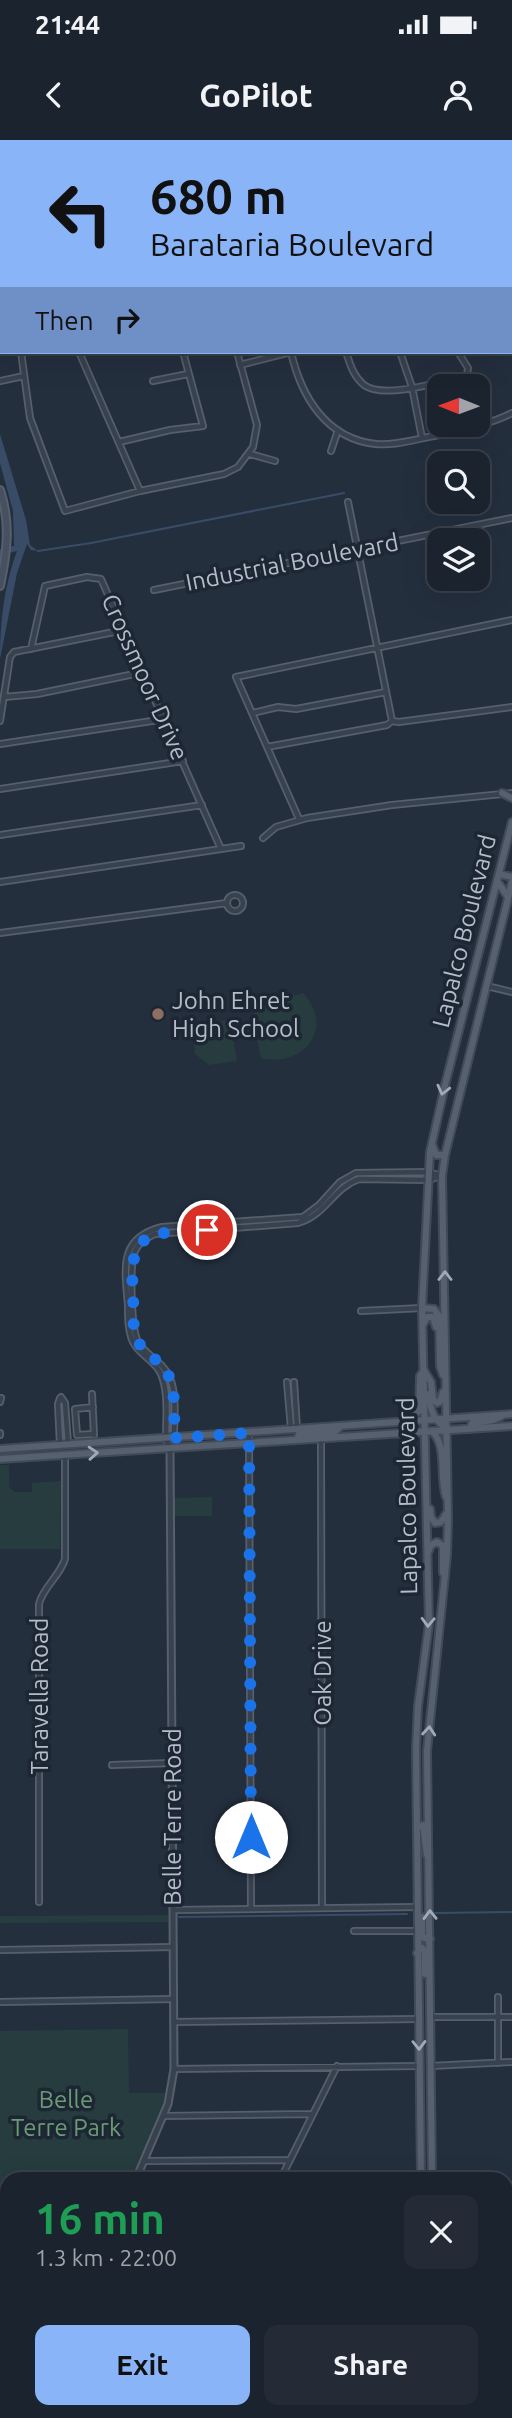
<!DOCTYPE html>
<html lang="en">
<head>
<meta charset="utf-8">
<style>
	:root { --surface:#1b232e; --page:#242b36; --text:#f1f3f6; --muted:#a0a4aa; --line:#39404a; --accent:#8ab4f8 }
	body { margin:0; font-family:Ubuntu,sans-serif; background:var(--page); color:var(--text); height:100vh; display:flex; flex-direction:column; font-size:26px; white-space:nowrap }
	* { box-sizing:border-box; margin:0 }
	p { font-size:23px; color:var(--muted) }
	.icon { flex:none; width:38px; height:38px; fill:none; stroke:currentColor; stroke-width:2; stroke-linecap:round; stroke-linejoin:round }
	.map { position:relative; flex:1; overflow:hidden }
	.panel { position:absolute; left:0px; top:2032px; width:513px; height:247px; display:flex; flex-direction:column; background:var(--surface); border-radius:21px 21px 0 0; box-shadow:0 7px 28px #0002,0 0 0 2px var(--line) }
	.panel>* { flex:none }
	.banner { position:absolute; left:0px; top:0px; width:513px; height:214px; box-shadow:0 7px 28px #0002,0 0 0 2px var(--line); background:#8ab4f8; color:#111; overflow:hidden }
	.needle { width:46px; rotate:271deg }
	.buttons { position:absolute; left:427px; top:234px; display:grid; gap:14px }
	.buttons a { display:grid; place-items:center; width:63px; height:63px; border-radius:14px; background:var(--surface); box-shadow:0 7px 28px #0002,0 0 0 2px var(--line); font-size:35px }
	.pin { position:absolute; display:grid; place-items:center; width:60px; height:60px; color:#fff; margin:-30px; border:4px solid #fff; border-radius:50%; box-shadow:0 2px 7px #0007 }
	.me { position:absolute; width:77px; margin:-38px; rotate:0deg; stroke-linejoin:round; filter:drop-shadow(0 0 5px #0008) }
	.turn { display:flex; align-items:center; gap:24px; height:147px; padding:0 35px; font-size:32px }
	.turn .icon { width:91px; height:91px; stroke-width:2.5 }
	.turn b { display:block; font-size:49px; line-height:60px }
	.then { display:flex; align-items:center; height:66px; padding:0 35px; background:#0003; gap:14px; font-size:26px }
	.round { display:grid; place-items:center; flex:none; width:74px; height:74px; border-radius:14px; background:var(--page) }
	.headline { display:flex; align-items:center; justify-content:space-between; height:119px; padding:0 35px }
	h1 { font-size:42px; font-weight:700; line-height:52px; color:#1e9e55 }
	.action { display:flex; gap:14px; margin-top:auto; padding:14px 35px }
	.action a { flex:1; height:80px; border-radius:14px; background:var(--accent); color:#111; font-size:28px; font-weight:700; line-height:80px; text-align:center }
	.action a+a { background:var(--page); color:var(--text) }
	.status { display:flex; justify-content:space-between; align-items:center; height:49px; padding:0 35px; background:var(--surface); direction:ltr }
	.status svg { height:19px; fill:currentColor }
	header { display:flex; justify-content:space-between; align-items:center; height:91px; padding:0 35px; background:var(--surface); font-size:32px; font-weight:700 }
	.map>svg:first-child { display:block }
	.green { fill:#263c3f }
	.water { fill:#394c67 }
	.lines { fill:none; stroke-linecap:round; stroke-linejoin:round }
	.stream { stroke:#394c67; stroke-width:2 }
	.minor-casing { stroke:#565f6c; stroke-width:8 }
	.tertiary-casing { stroke:#565f6c; stroke-width:9 }
	.secondary-casing { stroke:#565f6c; stroke-width:10 }
	.primary-casing { stroke:#414a57; stroke-width:10 }
	.minor { stroke:#38414e; stroke-width:4.5 }
	.tertiary { stroke:#38414e; stroke-width:5 }
	.secondary { stroke:#465061; stroke-width:6 }
	.primary { stroke:#56606e; stroke-width:6 }
	.oneway { stroke:#a1aab7 }
	.route { stroke:#1a73e8; stroke-width:12; stroke-dasharray:0 21.6 }
	.education-dot { fill:#8d6e63; stroke:#1d2633; stroke-width:2.5 }
	.labels { text-anchor:middle; dominant-baseline:central; stroke-width:7; stroke-linejoin:round; paint-order:stroke }
	.street-label { font-size:24px; fill:#b4bcc9; stroke:#1d2633 }
	.poi-label { font-size:24px; fill:#b4bcc9; stroke:#1d2633; text-anchor:start }
	.park-label { font-size:24px; fill:#6b9a76; stroke:#1d2633 }
</style>
</head>
<body>
<div class="status"><b>21:44</b><svg viewBox="0 0 49 12"><path d="M0 12V9h3v3zM5 12V6h3v6zM10 12V3h3v9zM15 12V0h3v12zM26 1h20v11H26zM47 4h2v5h-2z"/></svg></div>
<header><svg class="icon" aria-label="back" viewBox="0 0 24 24"><path d="M15 5l-7 7 7 7"/></svg>GoPilot<svg class="icon" aria-label="person" viewBox="0 0 24 24"><circle cx="12" cy="8" r="4"/><path d="M4 21q1-7 8-7t8 7"/></svg></header>
<div class="map">
<svg width="512" height="2278" viewBox="0 0 512 2278">
	<rect width="100%" height="100%" fill="#242f3e"/>
	<!-- green -->
	<path class="green" d="M303 853C336 888 303 928 261 918L253 881 255 869Z
		M230 880 237 921 209 925 195 914 192 885Z
		M0 1325H9V1346L14 1352H32V1343L61 1341 60 1409H0Z
		M212 1357V1376H174L173 1358Z
		M169 1775 168 1782 0 1783V1776Z
		M128 1889 129 1953H170L131 2039H7V2109L0 2108V1891Z"/>
	<!-- water -->
	<path class="water" d="M0 294 26 380 30 405 38 411 31 410 27 404 17 433 0 519C0 482 4 446 17 411L0 415V409L14 406 13 371 0 323Z"/>
	<g class="lines">
		<!-- stream -->
		<path class="stream" d="M38 411 91 403 344 353
			M435 1773 512 1772
			M179 1777 407 1774"/>
		<!-- minor casing -->
		<g class="minor-casing">
			<path id="minor" d="M511 14H512
				M511 70 512 69
				M511 195 512 197
				M21 212 30 278 65 371 140 351 224 334 238 327 253 307 257 285 237 212
				M79 212 140 351
				M291 212C301 256 326 299 376 304 395 306 416 299 434 296 461 291 488 285 512 273
				M346 212C350 224 353 236 364 245 385 260 442 241 467 235L468 228 458 212
				M400 212 412 247 422 298
				M240 225 291 212
				M0 241 24 236
				M153 241 188 234
				M119 302 170 290 203 286 183 212
				M331 311 338 290
				M250 314 275 321
				M348 362 392 581
				M154 450 512 378
				M31 509 45 446 87 437 101 439 221 709
				M4 557 37 554 144 532
				M253 573 278 567 296 569 386 552
				M0 581 10 517 14 512 124 490
				M0 604 165 579
				M267 607 387 585 392 581 399 582 512 567
				M0 649 183 621
				M299 679 236 537 512 480
				M0 695 202 665
				M263 698 276 687 307 678 392 665 512 653
				M0 742 241 706
				M227 763a8 8 0 1 1 16 0a8 8 0 1 1-16 0Z
				M0 793 227 763
				M487 846 512 852
				M361 1171 422 1168
				M287 1242 291 1288
				M294 1242 297 1288
				M92 1254 94 1295
				M61 1257 65 1263 68 1304
				M60 1258 58 1264 60 1305
				M0 1262 1 1258
				M93 1267 75 1269 77 1295 94 1294
				M0 1293V1295
				M249 1293 251 1769
				M174 1297C174 1278 177 1255 170 1238 163 1221 146 1216 138 1202 131 1188 129 1124 135 1111 139 1102 147 1098 155 1094L298 1083C326 1075 333 1048 359 1039L428 1040 441 1036
				M166 1299C166 1278 169 1253 161 1234 155 1220 140 1216 133 1202 128 1191 128 1177 128 1165 125 1129 118 1098 162 1087L303 1077 319 1065 340 1042 356 1033 428 1032 442 1036
				M321 1299 322 1768
				M112 1625 172 1623
				M39 1762V1464C43 1447 60 1436 65 1419V1315
				M173 1770 418 1767
				M354 1791H418
				M0 1810 173 1807
				M0 1862 173 1859
				M430 1877H512
				M174 1882 419 1879
				M498 1923V1857
				M431 1926 512 1922
				M174 1929 419 1926
				M163 1976 313 1974
				M145 2021 290 2020
				M284 2032 337 1926
				M506 2187 512 2188
				M0 2221H7
				M506 2227 512 2228
				M4 2278 5 2266"/>
		</g>
		<!-- tertiary casing -->
		<g class="tertiary-casing">
			<path id="tertiary" d="M136 2039 168 1964 174 1929 170 1308 166 1299
				M506 2074H512
				M506 2081 512 2080
				M0 2196H7"/>
		</g>
		<!-- secondary casing -->
		<g class="secondary-casing">
			<path id="secondary" d="M0 350C11 383 7 412 0 446"/>
		</g>
		<!-- primary casing -->
		<g class="primary-casing">
			<path id="primary" d="M502 653 512 658
				M499 734 512 737
				M497 741 508 757
				M432 1004 436 1015H445
				M422 1168 434 1169 439 1176 440 1226 443 1235
				M424 1183 427 1177H433L436 1187
				M425 1232 431 1242 433 1259 437 1263 440 1262 443 1252
				M429 1254C430 1271 434 1282 450 1290
				M411 1279 419 1271 420 1236 424 1230
				M470 1289 472 1283 493 1280 502 1276
				M432 1291C448 1307 439 1336 446 1357
				M297 1300 299 1294 335 1292 341 1286
				M0 1309 512 1274
				M0 1319 512 1286
				M430 1369 431 1377 435 1383 441 1382 446 1374
				M428 1412 431 1405 437 1402 443 1406V1433
				M417 1687 423 1685 427 1715
				M422 1777V1795L424 1798 430 1799
				M417 1813 422 1808 425 1811V1834
				M421 2039 416 1608 418 1566 429 1484 422 1168 430 1012 445 945 512 682
				M432 2039 427 1611 447 1415 448 1378 442 1036 445 1015 512 742
				M381 2278 383 2272
				M392 2278 394 2272"/>
		</g>
		<!-- minor -->
		<use href="#minor" class="minor"/>
		<!-- tertiary -->
		<use href="#tertiary" class="tertiary"/>
		<!-- secondary -->
		<use href="#secondary" class="secondary"/>
		<!-- primary -->
		<use href="#primary" class="primary"/>
	</g>
	<!-- one-way arrows -->
	<defs><path id="oneway-chevron" d="M-2-3.5L2.5 0L-2 3.5" fill="none" stroke-width="1.6" stroke-linecap="round" stroke-linejoin="round" transform="scale(1.75)"/></defs>
	<g class="oneway">
		<use href="#oneway-chevron" transform="translate(443 950) rotate(104)"/>
		<use href="#oneway-chevron" transform="translate(445 1136) rotate(-90)"/>
		<use href="#oneway-chevron" transform="translate(93 1313) rotate(-4)"/>
		<use href="#oneway-chevron" transform="translate(428 1482) rotate(92)"/>
		<use href="#oneway-chevron" transform="translate(429 1591) rotate(-85)"/>
		<use href="#oneway-chevron" transform="translate(430 1775) rotate(-91)"/>
		<use href="#oneway-chevron" transform="translate(419 1905) rotate(89)"/>
	</g>
	<g class="lines">
		<!-- route -->
		<path class="route" d="M207 1090C150 1094 128 1087 133 1155 134 1170 131 1190 139 1203 147 1217 163 1220 170 1239 176 1257 174 1279 174 1298L249 1293 251 1697"/>
	</g>
	<!-- markers -->
	<circle class="education-dot" cx="158" cy="874" r="7"/>
	<g class="labels">
		<!-- street labels -->
		<g class="street-label">
			<text transform="translate(292 422) rotate(-11)">Industrial Boulevard</text>
			<text transform="translate(145 537) rotate(66)">Crossmoor Drive</text>
			<text transform="translate(464 791) rotate(-76)">Lapalco Boulevard</text>
			<text transform="translate(407 1356) rotate(-91)">Lapalco Boulevard</text>
			<text transform="translate(322 1533) rotate(-90)">Oak Drive</text>
			<text transform="translate(39 1556) rotate(-90)">Taravella Road</text>
			<text transform="translate(172 1677) rotate(-90)">Belle Terre Road</text>
		</g>
		<!-- poi labels -->
		<g class="poi-label">
			<text x="172" y="860">John Ehret<tspan x="172" dy="28">High School</tspan></text>
		</g>
		<!-- park labels -->
		<g class="park-label">
			<text x="66" y="1959">Belle<tspan x="66" dy="28">Terre Park</tspan></text>
		</g>
	</g>
</svg>
<div class="buttons">
<a><svg class="needle" viewBox="-14 -14 28 28"><path d="M0-13l5 13h-10z" fill="#e53935"/><path d="M0 13l5-13h-10z" fill="#a0a4aa"/></svg></a>
<a><svg class="icon" aria-label="search" viewBox="0 0 24 24"><circle cx="10" cy="10" r="6"/><path d="M15 15l6 6"/></svg></a>
<a><svg class="icon" aria-label="layers" viewBox="0 0 24 24"><path d="M12 4l9 5-9 5-9-5zM3 14l9 5 9-5"/></svg></a>
</div>
<div class="pin" style="left:207px;top:1090px;background:#d93025"><svg class="icon" aria-label="arrive" viewBox="0 0 24 24"><path d="M6 21V4h12l-3 4 3 4H6"/></svg></div>
<svg class="me" style="left:251px;top:1697px" viewBox="-20 -20 40 40"><circle r="19" fill="#fff"/><path d="M0-13L10 11 0 6-10 11z" fill="#1a73e8"/></svg>
<div class="banner">
<div class="turn"><svg class="icon" aria-label="left" viewBox="0 0 24 24"><path d="M17 20v-9H6M10 6l-5 5 5 5"/></svg><div><b>680 m</b>Barataria Boulevard</div></div>
<div class="then">Then<svg class="icon" aria-label="right" viewBox="0 0 24 24"><path d="M7 20v-9h11M14 6l5 5-5 5"/></svg></div>
</div>
<section class="panel">
<div class="headline"><div><h1>16 min</h1><p>1.3 km · 22:00</p></div><a class="round"><svg class="icon" aria-label="close" viewBox="0 0 24 24"><path d="M6 6l12 12M18 6L6 18"/></svg></a></div>
<div class="action"><a>Exit</a><a>Share</a></div>
</section>
</div>
</body>
</html>
